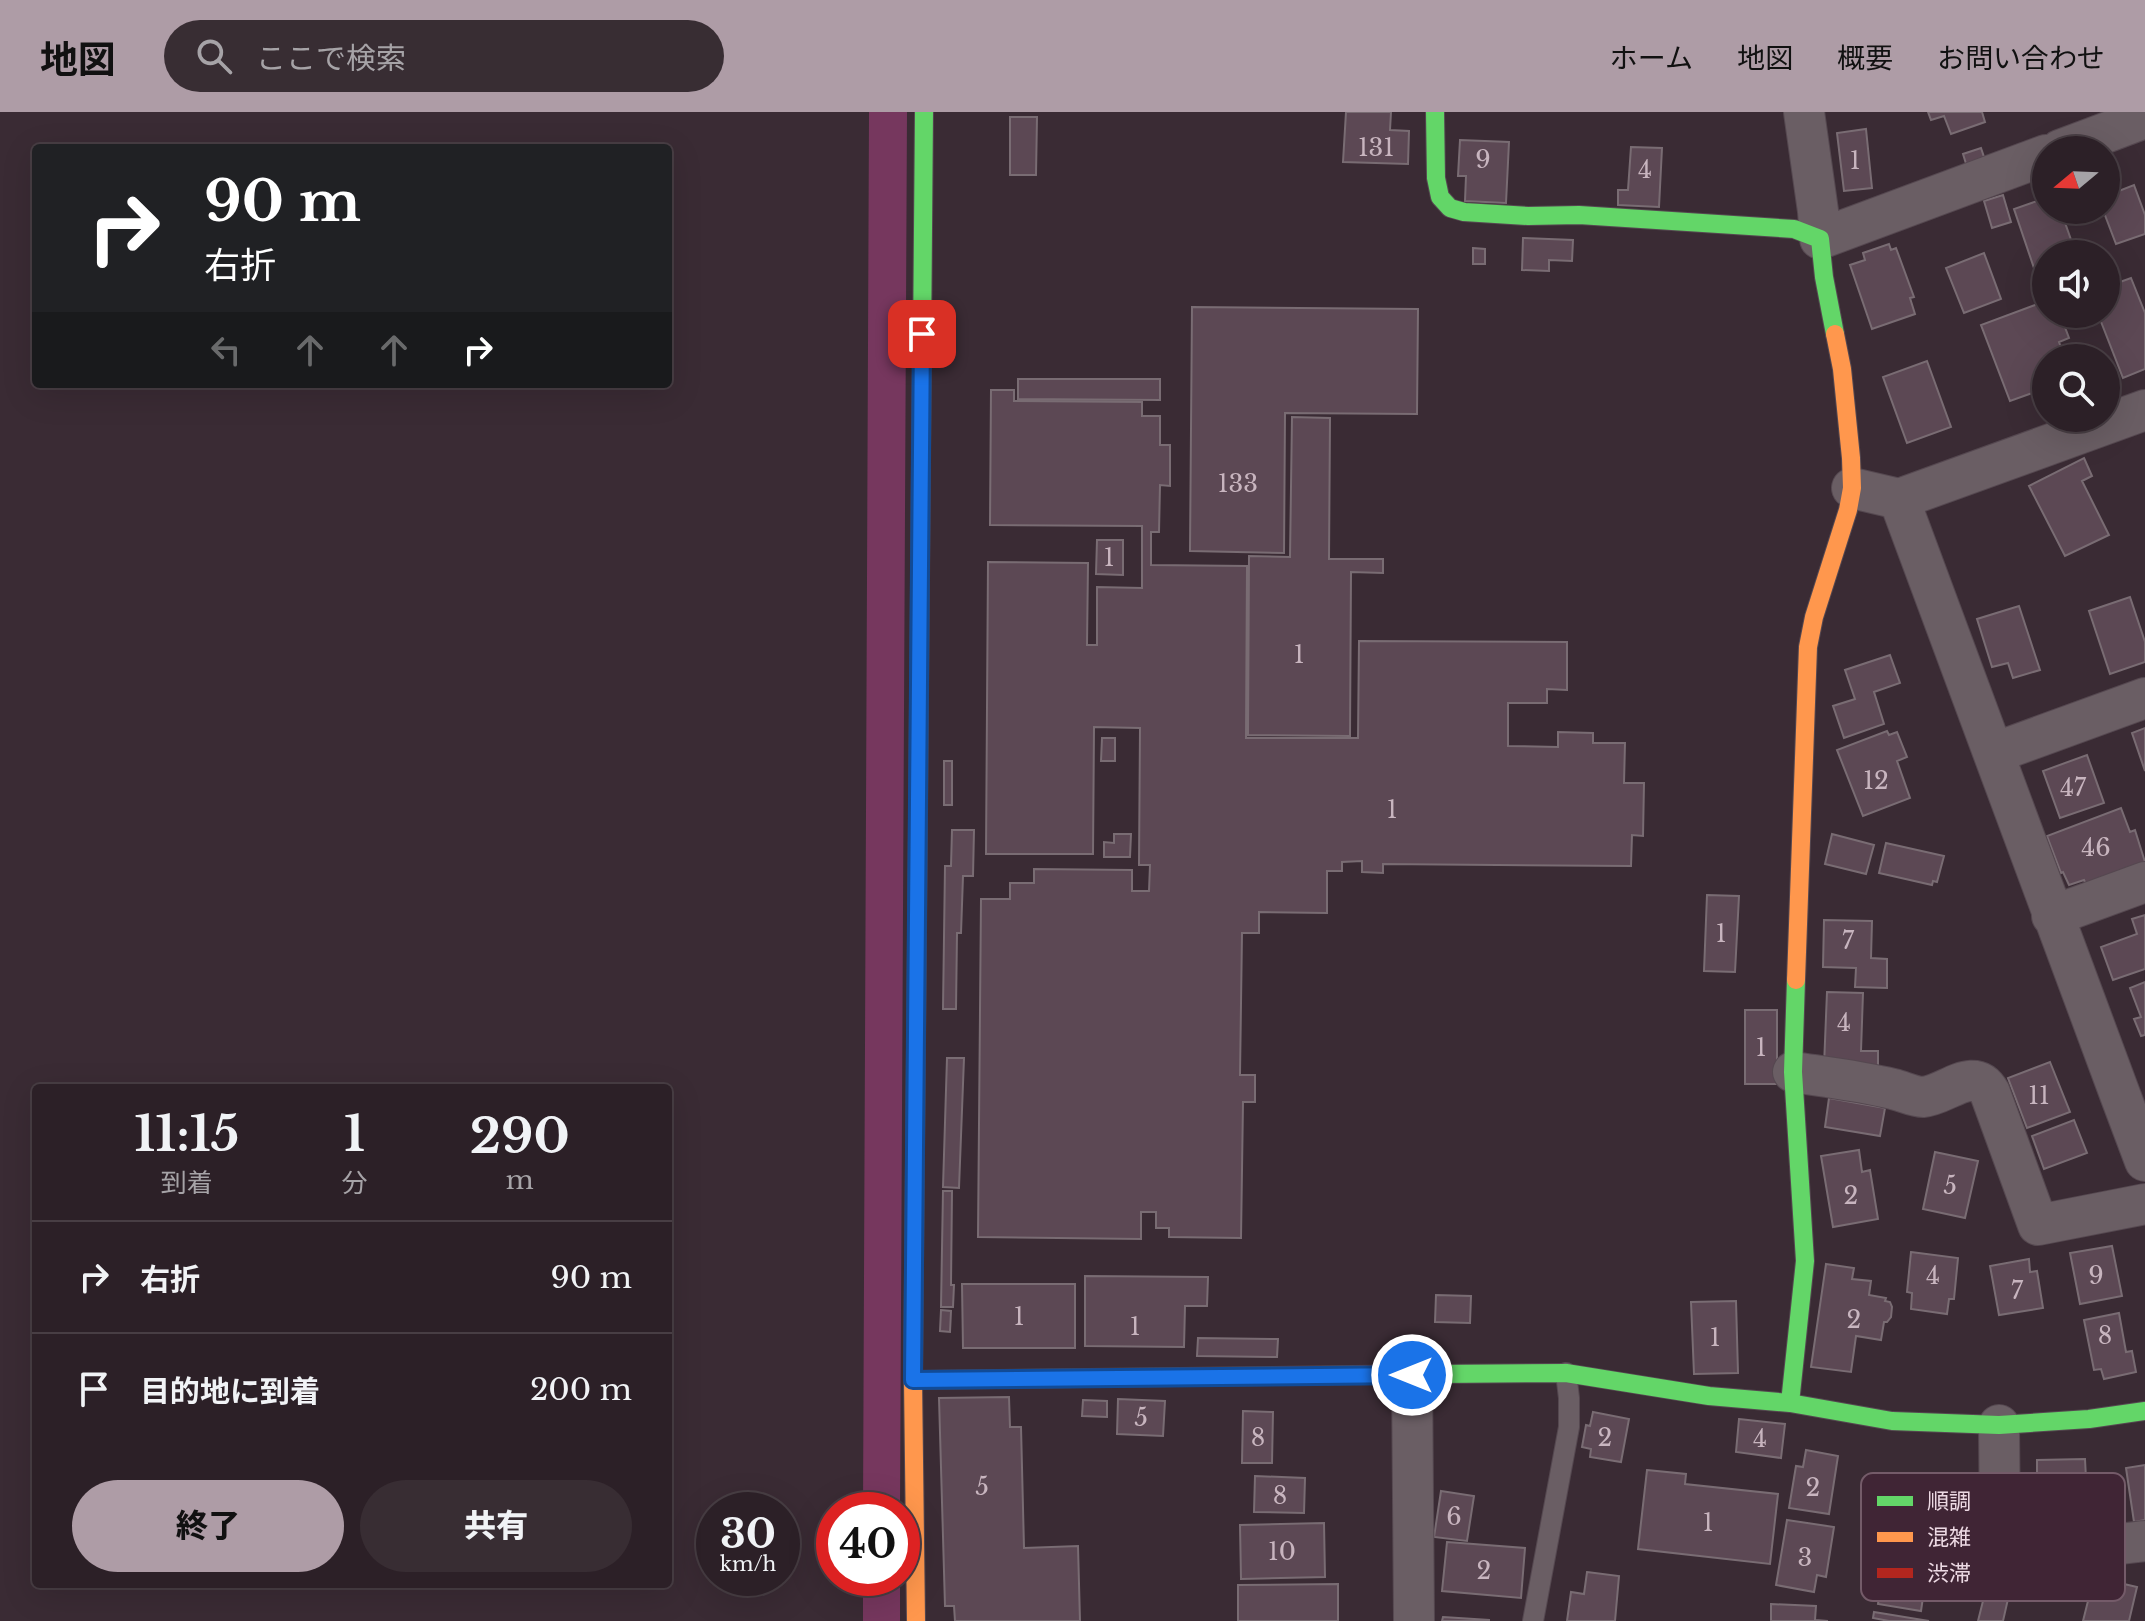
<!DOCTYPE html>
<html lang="ja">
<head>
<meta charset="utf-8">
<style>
	:root { --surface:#2c2027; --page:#382d33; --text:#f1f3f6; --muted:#a6a3a7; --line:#483e44; --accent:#ae9ca6 }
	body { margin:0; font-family:"Libre Baskerville","Noto Sans JP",serif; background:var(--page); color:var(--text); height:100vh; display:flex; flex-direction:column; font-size:30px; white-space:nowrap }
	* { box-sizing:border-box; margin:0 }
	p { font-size:26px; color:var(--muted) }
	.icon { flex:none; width:44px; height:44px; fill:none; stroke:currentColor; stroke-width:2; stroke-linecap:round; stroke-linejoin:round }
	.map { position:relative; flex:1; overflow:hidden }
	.sheet { position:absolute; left:32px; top:972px; width:640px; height:504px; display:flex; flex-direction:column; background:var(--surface); border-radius:8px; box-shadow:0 8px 32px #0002,0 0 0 2px var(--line) }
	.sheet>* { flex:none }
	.guide { position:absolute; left:32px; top:32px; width:640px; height:244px; border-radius:8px; box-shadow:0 8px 32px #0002,0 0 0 2px var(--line); background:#202124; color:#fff; overflow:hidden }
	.needle { width:52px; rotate:251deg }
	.fabs { position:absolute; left:2032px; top:24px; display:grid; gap:16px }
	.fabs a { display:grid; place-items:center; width:88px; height:88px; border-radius:50%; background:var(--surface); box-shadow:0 8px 32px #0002,0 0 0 2px var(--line); font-size:40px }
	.speed { position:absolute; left:696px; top:1380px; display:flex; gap:16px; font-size:40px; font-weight:700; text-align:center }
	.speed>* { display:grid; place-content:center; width:104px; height:104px; border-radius:50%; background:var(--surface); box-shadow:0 8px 32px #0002,0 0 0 2px var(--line); line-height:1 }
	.speed small { font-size:20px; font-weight:400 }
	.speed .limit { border:12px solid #d22; background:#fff; color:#111 }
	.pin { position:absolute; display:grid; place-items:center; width:68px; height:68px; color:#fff; margin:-34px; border-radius:16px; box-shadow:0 4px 12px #0006 }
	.me { position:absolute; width:88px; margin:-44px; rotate:270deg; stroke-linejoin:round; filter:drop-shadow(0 0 6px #0008) }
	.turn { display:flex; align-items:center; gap:28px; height:168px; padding:0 40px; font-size:36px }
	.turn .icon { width:104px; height:104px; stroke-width:2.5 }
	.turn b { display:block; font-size:56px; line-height:68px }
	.lanes { display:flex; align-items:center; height:76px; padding:0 40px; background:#0003; justify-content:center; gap:40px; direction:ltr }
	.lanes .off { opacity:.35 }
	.eta { display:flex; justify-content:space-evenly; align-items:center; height:136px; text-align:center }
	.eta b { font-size:48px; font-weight:800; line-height:56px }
	.action { display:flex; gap:16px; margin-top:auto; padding:16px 40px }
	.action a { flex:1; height:92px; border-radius:48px; background:var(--accent); color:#111; font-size:32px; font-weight:800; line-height:92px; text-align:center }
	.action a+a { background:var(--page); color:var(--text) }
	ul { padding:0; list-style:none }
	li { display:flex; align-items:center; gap:24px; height:112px; padding:0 40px; border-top:2px solid var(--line) }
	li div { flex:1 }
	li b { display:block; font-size:30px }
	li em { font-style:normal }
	header { display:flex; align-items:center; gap:48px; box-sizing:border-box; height:112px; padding:0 40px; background:var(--accent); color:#111 }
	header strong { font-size:38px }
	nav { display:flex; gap:44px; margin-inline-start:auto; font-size:28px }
	.search { width:560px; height:72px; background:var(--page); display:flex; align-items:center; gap:20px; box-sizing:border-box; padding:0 28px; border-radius:44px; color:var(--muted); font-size:30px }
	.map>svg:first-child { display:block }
	.forest { fill:#76375e }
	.building { fill:#5c4854; stroke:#796c73; stroke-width:2 }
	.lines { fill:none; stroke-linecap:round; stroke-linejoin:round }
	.lane-casing { stroke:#554850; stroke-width:22 }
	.street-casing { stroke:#554850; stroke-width:42 }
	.fast-casing { stroke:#554850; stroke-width:20 }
	.slow-casing { stroke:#554850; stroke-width:20 }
	.jam-casing { stroke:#554850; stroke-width:20 }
	.lane { stroke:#6a5e64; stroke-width:20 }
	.street { stroke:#6a5e64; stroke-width:40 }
	.fast { stroke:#63d668; stroke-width:18 }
	.slow { stroke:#ff974d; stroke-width:18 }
	.jam { stroke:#b3261e; stroke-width:18 }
	.route-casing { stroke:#114b97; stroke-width:20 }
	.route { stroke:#1a73e8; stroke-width:14 }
	.labels { text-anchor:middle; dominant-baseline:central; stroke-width:7; stroke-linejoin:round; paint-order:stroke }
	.number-label { font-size:24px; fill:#c8b5bf }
	.key { fill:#402535; stroke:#745b69; stroke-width:2 }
	.key-label { font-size:22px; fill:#ecd9e3 }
</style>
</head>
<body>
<header>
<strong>地図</strong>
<div class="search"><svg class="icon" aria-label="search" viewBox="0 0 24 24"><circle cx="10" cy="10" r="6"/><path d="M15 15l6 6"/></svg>ここで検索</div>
<nav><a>ホーム</a><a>地図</a><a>概要</a><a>お問い合わせ</a></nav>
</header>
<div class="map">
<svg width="2145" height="1509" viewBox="0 0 2145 1509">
	<rect width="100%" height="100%" fill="#3a2b34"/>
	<!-- forest -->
	<path class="forest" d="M869 0H907L900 1398H863Z
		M863 1466H900V1509H863Z"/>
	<!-- building -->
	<path class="building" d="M1346 0H1391L1390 18 1409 19 1408 52 1343 50Z
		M1928 0H1982L1985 10 1951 22 1944 4 1931 8Z
		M1010 5H1037L1036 63H1010Z
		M1866 17 1872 76 1844 79 1837 21Z
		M1460 28 1509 30 1506 91 1465 89 1466 64H1458Z
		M1631 35 1662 36 1659 95 1618 93V78H1628Z
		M1981 36 1985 48 1967 55 1963 42Z
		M2134 73 2145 103V122L2116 132 2103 98H2106V84Z
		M2003 83 2011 110 1992 116 1984 89Z
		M2046 86V98H2055L2058 106 2063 105 2076 142H2046L2045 175 2040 161 2036 162 2014 97Z
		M1523 126 1573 128 1572 149 1549 148V159L1522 158Z
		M1889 132 1891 138 1896 136 1914 185 1910 186 1915 202 1872 217 1850 153 1865 148 1863 141Z
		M1473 136 1485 137V152H1473Z
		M1984 141 2001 187 1964 201 1946 156Z
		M2131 166 2145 201V257L2123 266 2098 202H2106V175Z
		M2046 189V202H2060L2069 226 2059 230 2065 246H2046V276L2010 289 1981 213Z
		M1192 195 1418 197 1417 302 1285 301 1284 441 1190 439Z
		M1927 249 1951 315 1907 331 1883 265Z
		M1018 267H1160V288L1018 287Z
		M991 278H1014V289L1142 290V304H1160V333H1170V374L1160 373 1159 420H1151V453L1247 454 1246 626H1358L1359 529 1567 530V578L1547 577V591H1508V634L1558 635V620L1593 621V631H1625L1624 671H1644L1643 724 1632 723 1631 754 1383 752V761L1362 760V749L1342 750V759H1327V801L1259 800V821H1242L1240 963H1255V990H1243L1241 1126 1169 1125V1116H1156V1100H1141V1127L978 1125 981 787H1010V771H1034V757L1132 758V779H1149L1150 753H1139L1140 616 1094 615 1093 742H986L988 450 1088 451 1087 533H1097V475L1142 476V414L990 413Z
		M1292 305 1330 306 1329 447H1383V461L1351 460 1350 624 1248 623 1249 444 1290 445Z
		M2084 346 2092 364 2082 369 2109 423 2065 444 2029 374Z
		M1097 428H1123V463L1096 462Z
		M2130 485 2145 530V550L2110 562 2089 499Z
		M2019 494 2040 558 2013 566 2008 551 1992 555 1977 507Z
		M1890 543 1900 571 1874 580 1884 612 1844 626 1833 594 1855 587 1845 558Z
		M2145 616V659L2132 621Z
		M1887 619 1889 623 1897 620 1907 645 1897 649 1910 686 1863 704 1837 638Z
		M1102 626H1115V649H1101Z
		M2087 643 2104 691 2060 706 2043 659Z
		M944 649H952V693H944Z
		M2121 696 2130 720 2135 718 2145 750 2086 772 2084 768 2069 773 2063 760 2061 761 2047 724Z
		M952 718H974L973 764H963L961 821H957L956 897H943L945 754H951Z
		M1114 722H1131L1130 745H1104V730L1114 731Z
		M1832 722 1874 733 1866 762 1825 752Z
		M1886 731 1944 744 1937 770 1933 769 1932 773 1879 761Z
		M1707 783 1739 784 1735 860 1704 859Z
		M2145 803V857L2113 868 2101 835 2137 822 2132 807Z
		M1824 808 1872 809 1871 846 1887 847V876L1855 875 1856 856 1823 855Z
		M2145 870V923L2141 924 2134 907 2141 905 2130 876Z
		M1827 880 1863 881 1861 939H1878V964L1824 954Z
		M1745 898H1777V972H1745Z
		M947 946H964L959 1076 943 1075Z
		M2050 950 2070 1000 2027 1016 2008 966Z
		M1829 986 1885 996 1880 1024 1825 1015Z
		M2074 1008 2087 1041 2044 1057 2032 1024Z
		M1859 1038 1862 1060 1870 1058 1878 1107 1833 1115 1821 1044Z
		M1935 1040 1978 1049 1965 1106 1923 1097Z
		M943 1079H952L951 1173H954L953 1195H941Z
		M2112 1134 2122 1184 2080 1192 2070 1141Z
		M1911 1140 1958 1146 1954 1187H1949L1947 1202 1911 1197 1912 1181 1907 1180Z
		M2029 1147 2030 1160 2037 1159 2043 1196 1999 1203 1990 1154Z
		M1826 1152 1854 1156 1852 1167 1871 1169 1869 1183 1886 1186 1885 1189 1890 1190 1892 1195 1891 1205 1887 1210H1884L1881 1228 1856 1224 1851 1260 1811 1255Z
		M1085 1164 1208 1165 1207 1194H1185L1184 1235 1085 1234Z
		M962 1172H1075V1236H963Z
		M1436 1183 1471 1184 1470 1211 1435 1210Z
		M1736 1189 1738 1261 1694 1262 1691 1190Z
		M941 1198 951 1199 950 1220 940 1219Z
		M2119 1201 2126 1240 2132 1239 2136 1260 2104 1267 2101 1257 2094 1258 2084 1208Z
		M1198 1226 1278 1227 1277 1245 1197 1244Z
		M1009 1285 1010 1315H1021L1024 1436 1078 1434 1080 1509H955L954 1494H945L939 1286Z
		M1118 1287 1165 1289 1163 1324 1117 1322Z
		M1083 1288 1107 1289V1305L1082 1304Z
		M1243 1299 1273 1300 1272 1351H1242Z
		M1593 1300 1629 1307 1621 1350 1590 1345 1591 1337 1582 1335 1586 1313 1590 1314Z
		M1739 1307 1785 1312 1781 1346 1736 1340Z
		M1806 1338 1838 1344 1829 1402 1789 1396 1796 1354 1803 1355Z
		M2085 1347 2086 1367H2076L2077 1409 2025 1410 2024 1363H2037V1348Z
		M2145 1353V1408L2134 1410 2126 1356Z
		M1647 1358 1686 1362 1685 1372 1778 1382 1770 1452 1638 1437Z
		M1255 1364 1305 1366 1304 1401 1254 1400Z
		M1441 1379 1474 1384 1467 1429 1434 1425Z
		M1787 1408 1834 1415 1826 1465 1817 1463 1814 1480 1776 1473Z
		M1324 1411 1325 1465 1241 1467 1240 1413Z
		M1447 1430 1525 1436 1521 1486 1442 1479Z
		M1901 1433 1930 1437 1921 1499 1878 1492 1886 1435 1901 1437Z
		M1587 1460 1619 1464 1615 1509H1567L1571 1480 1584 1482Z
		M2094 1465 2137 1475 2129 1509H2083Z
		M1338 1472V1509H1238V1473Z
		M1985 1481 2008 1487 2003 1509H1978Z
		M1771 1492 1816 1494 1815 1508 1828 1509H1771Z
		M1874 1500 1929 1509H1889L1873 1506Z
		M1443 1505 1489 1508V1509H1442Z"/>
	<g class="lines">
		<!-- lane casing -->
		<g class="lane-casing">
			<path id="lane" d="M1533 1509 1569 1315V1286L1566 1261"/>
		</g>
		<!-- street casing -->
		<g class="street-casing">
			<path id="street" d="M1804 0 1818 99 1820 127 2046 43
				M2060 38 2145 6
				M1852 376 1899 387C1982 608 2062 829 2145 1049
				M1899 387 2145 298
				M1994 641 2145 586
				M2052 804 2145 770
				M1793 960C1826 965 1860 969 1893 977 1902 979 1914 985 1923 985 1947 983 1974 952 1990 981L2038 1113 2145 1092
				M1412 1263 1414 1509
				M1999 1313 2000 1417 2003 1426C2028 1444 2113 1433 2145 1429"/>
		</g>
		<!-- fast casing -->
		<g class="fast-casing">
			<path id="fast" d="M1435 0 1436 66 1440 85 1450 96 1464 100 1528 104 1579 103 1794 117 1820 127 1824 165 1835 222
				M917 823 924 0
				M1436 1262 1566 1261 1709 1284 1790 1291 1892 1309 1999 1313 2089 1307 2145 1299
				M1790 1291 1805 1149 1793 960 1796 868"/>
		</g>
		<!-- slow casing -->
		<g class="slow-casing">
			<path id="slow" d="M1796 868 1808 535 1814 505 1848 398 1852 376 1851 346 1842 257 1835 222
				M916 1509 913 1268 917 823"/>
		</g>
		<!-- jam casing -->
		<g class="jam-casing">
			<path id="jam" d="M913 1268 1436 1262"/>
		</g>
		<!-- lane -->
		<use href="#lane" class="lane"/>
		<!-- street -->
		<use href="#street" class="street"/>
		<!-- fast -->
		<use href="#fast" class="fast"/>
		<!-- slow -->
		<use href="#slow" class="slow"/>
		<!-- jam -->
		<use href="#jam" class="jam"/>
	</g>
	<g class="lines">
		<!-- route casing -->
		<g class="route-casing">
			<path id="route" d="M922 222 913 1268 1412 1263"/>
		</g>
		<!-- route -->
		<use href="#route" class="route"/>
	</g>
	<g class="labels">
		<!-- number labels -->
		<g class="number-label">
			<text x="1376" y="35">131</text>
			<text x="1483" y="47">9</text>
			<text x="1855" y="48">1</text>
			<text x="1645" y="57">4</text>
			<text x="1238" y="371">133</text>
			<text x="1109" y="445">1</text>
			<text x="1299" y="542">1</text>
			<text x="1876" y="668">12</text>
			<text x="2073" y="675">47</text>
			<text x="1392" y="697">1</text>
			<text x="2096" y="735">46</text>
			<text x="1721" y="821">1</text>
			<text x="1848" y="828">7</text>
			<text x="1844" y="910">4</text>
			<text x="1761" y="935">1</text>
			<text x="2039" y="983">11</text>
			<text x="1950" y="1073">5</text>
			<text x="1851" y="1083">2</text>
			<text x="1933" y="1163">4</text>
			<text x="2096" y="1163">9</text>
			<text x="2017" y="1178">7</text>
			<text x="1019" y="1204">1</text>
			<text x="1854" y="1207">2</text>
			<text x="1135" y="1214">1</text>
			<text x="2105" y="1223">8</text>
			<text x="1715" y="1225">1</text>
			<text x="1141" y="1305">5</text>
			<text x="1258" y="1325">8</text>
			<text x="1605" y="1325">2</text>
			<text x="1760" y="1326">4</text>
			<text x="982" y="1374">5</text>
			<text x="1813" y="1375">2</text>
			<text x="1280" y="1383">8</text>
			<text x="1454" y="1404">6</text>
			<text x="1708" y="1410">1</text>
			<text x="1282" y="1439">10</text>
			<text x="1805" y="1445">3</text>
			<text x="1484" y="1458">2</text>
		</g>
	</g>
	<!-- legend -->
	<rect x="1861" y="1361" width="264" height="128" rx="12" class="key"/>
	<rect x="1877" y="1384" width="36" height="10" fill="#63d668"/>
	<rect x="1877" y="1420" width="36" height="10" fill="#ff974d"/>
	<rect x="1877" y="1456" width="36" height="10" fill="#b3261e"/>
	<g class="key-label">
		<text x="1927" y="1397">順調</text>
		<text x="1927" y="1433">混雑</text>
		<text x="1927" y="1469">渋滞</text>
	</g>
</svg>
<div class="fabs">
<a><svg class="needle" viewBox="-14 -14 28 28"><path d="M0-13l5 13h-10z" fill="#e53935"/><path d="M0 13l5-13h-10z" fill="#a6a3a7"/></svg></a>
<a><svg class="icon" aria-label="sound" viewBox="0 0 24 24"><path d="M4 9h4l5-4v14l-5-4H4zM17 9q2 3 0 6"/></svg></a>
<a><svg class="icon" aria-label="search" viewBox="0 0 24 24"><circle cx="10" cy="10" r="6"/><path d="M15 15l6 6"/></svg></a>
</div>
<div class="speed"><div>30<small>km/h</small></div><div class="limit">40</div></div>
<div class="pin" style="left:922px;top:222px;background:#d93025"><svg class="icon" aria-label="arrive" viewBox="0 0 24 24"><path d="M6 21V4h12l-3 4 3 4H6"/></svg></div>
<svg class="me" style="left:1412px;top:1263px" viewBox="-20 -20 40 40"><circle r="17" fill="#1a73e8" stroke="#fff" stroke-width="3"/><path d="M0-11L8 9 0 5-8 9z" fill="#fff"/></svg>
<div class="guide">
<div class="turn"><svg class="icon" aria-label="right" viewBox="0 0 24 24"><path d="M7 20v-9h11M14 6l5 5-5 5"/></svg><div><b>90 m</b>右折</div></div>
<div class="lanes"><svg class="icon off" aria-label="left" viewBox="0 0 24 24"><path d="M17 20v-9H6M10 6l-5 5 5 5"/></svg><svg class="icon off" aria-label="ahead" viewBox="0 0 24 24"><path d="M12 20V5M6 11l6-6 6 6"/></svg><svg class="icon off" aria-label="ahead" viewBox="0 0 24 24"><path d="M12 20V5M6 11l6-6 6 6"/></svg><svg class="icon" aria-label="right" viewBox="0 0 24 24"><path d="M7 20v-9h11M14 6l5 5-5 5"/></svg></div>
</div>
<section class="sheet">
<div class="eta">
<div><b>11:15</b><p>到着</p></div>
<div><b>1</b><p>分</p></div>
<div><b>290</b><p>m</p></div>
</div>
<ul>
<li><svg class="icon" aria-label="right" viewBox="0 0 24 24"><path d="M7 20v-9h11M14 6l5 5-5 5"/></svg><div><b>右折</b></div><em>90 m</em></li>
<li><svg class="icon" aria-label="arrive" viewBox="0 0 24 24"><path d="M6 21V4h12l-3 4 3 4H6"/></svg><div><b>目的地に到着</b></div><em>200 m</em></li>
</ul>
<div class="action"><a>終了</a><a>共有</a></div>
</section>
</div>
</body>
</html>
